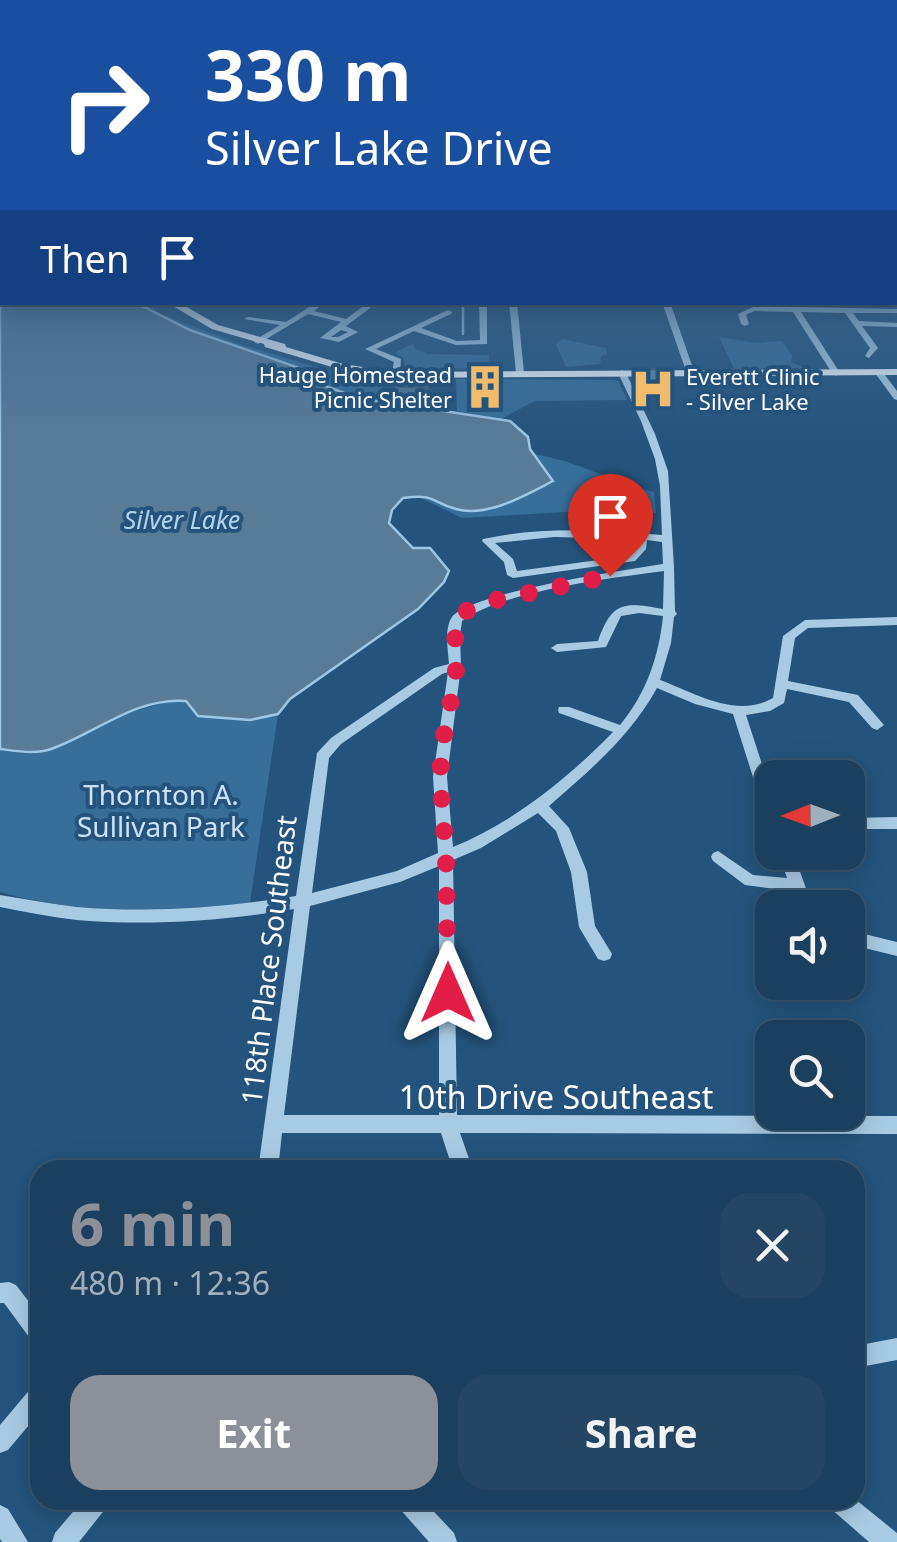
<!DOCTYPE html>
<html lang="en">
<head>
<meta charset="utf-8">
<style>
	:root { --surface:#1b3f5e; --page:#244664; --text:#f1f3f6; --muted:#a0afbc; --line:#395873; --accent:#8c9099 }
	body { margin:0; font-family:"Noto Sans",sans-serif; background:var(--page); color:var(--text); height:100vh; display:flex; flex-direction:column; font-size:38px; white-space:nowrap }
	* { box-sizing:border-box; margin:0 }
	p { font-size:32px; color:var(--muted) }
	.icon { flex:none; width:55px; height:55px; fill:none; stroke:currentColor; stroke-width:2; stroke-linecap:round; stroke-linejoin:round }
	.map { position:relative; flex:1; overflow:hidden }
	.sheet { position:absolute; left:30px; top:1160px; width:835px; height:350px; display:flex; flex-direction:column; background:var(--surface); border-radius:30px; box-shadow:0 5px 25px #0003,0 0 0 2px var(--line) }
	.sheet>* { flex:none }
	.top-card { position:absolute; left:0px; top:0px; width:898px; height:305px; box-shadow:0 5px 25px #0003,0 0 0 2px var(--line); background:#1a4fa0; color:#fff; overflow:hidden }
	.needle { width:65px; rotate:269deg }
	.buttons { position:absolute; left:755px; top:760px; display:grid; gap:20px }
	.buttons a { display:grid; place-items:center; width:110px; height:110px; border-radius:20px; background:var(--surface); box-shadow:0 5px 25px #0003,0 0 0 2px var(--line); font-size:50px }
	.pin { position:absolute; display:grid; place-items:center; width:85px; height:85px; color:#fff; margin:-102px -42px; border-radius:50% 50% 50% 0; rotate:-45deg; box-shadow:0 0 10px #0007 }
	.pin .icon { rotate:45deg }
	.me { position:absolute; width:110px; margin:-55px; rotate:0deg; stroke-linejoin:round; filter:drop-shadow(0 0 8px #0008) }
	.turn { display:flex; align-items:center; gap:35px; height:210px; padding:0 40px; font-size:45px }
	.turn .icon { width:130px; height:130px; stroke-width:2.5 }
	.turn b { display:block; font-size:70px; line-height:85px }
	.then { display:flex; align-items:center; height:95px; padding:0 40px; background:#0003; gap:20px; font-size:38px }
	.round { display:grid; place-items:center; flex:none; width:105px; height:105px; border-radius:30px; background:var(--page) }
	.overview { display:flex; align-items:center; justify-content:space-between; height:170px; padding:0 40px }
	h1 { font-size:60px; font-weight:700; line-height:75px; color:var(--accent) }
	.button { display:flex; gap:20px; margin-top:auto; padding:20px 40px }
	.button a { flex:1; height:115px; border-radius:30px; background:var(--accent); color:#fff; font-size:40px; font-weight:700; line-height:115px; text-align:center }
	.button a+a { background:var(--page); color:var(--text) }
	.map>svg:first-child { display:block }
	.green { fill:#376e9a }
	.water { fill:#587b98; stroke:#9cc7e6; stroke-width:2.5 }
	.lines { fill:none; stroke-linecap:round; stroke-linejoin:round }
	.stream { stroke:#9cc7e6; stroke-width:2.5 }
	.minor { fill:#a8cbe5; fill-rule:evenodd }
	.major { fill:#e9f3fd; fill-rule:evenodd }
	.wall { fill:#507696 }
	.building { fill:#5d89ae; stroke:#41607a; stroke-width:2.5 }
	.route { stroke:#e11d48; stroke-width:18; stroke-dasharray:0 32.4 }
	.labels { text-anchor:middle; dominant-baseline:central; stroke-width:8; stroke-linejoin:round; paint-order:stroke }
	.far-poi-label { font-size:22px; fill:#fff; stroke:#24547d; text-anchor:end }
	.far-water-label { font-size:25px; font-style:italic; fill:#b3d4ed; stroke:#24547d }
	.park-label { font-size:28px; fill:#cbe2f4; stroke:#24547d }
	.street-label { font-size:28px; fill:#fff; stroke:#24547d }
	.near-street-label { font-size:32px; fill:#fff; stroke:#24547d }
</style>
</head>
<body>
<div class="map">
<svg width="897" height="1542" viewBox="0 0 897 1542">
	<rect width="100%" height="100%" fill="#24547d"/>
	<!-- green -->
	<path class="green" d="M136 303H149L158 313 242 345 346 376 353 371 386 378 376 401 324 386 326 373C267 358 186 337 136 303Z
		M719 337 757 343 782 341 792 355 791 362 805 368 734 369Z
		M562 339 606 348 607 354 601 357 600 364 566 367 556 344Z
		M413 343 415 349 428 354 489 355 488 369 405 368 404 358 395 353Z
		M456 379 613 380 618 381 627 400 535 401 501 419 457 411Z
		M533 454C575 460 613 482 654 492L656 513 601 510 462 518 419 497C433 496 436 501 448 506 482 517 531 502 550 474Z
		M172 700 186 701 198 716 250 720 278 714 250 903C165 911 82 916 0 892V749L41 752 56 748 119 716Z"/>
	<!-- water -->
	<path class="water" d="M0 280 2 302 136 303 190 330 302 369 326 373 325 386 358 398 510 421 528 437 530 449 553 481C526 495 487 518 456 509 428 501 437 494 403 498L392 510 389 523 413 548H430L449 571 444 582 418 609 290 699 278 714 250 720 198 716 186 701C137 697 97 732 54 748 37 755 17 751 0 749Z"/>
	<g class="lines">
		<!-- stream -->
		<path class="stream" d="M463 304V334"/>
		<!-- minor -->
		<path class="minor" d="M895 238H897V242H895Z
			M895 253H897V257H895Z
			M895 269H897V273H895Z
			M895 280H897V284H895Z
			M317 302H326L314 311 346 319 369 302H378L346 326 358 332 339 342 320 338 341 322 308 314 258 344 254 342 255 340 280 325 244 319 248 317 286 322ZM341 330 348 332 338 337H331Z
			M479 302H487V344L456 345 414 331 376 349 401 359 400 371 396 374 392 371 394 362 365 349 448 310 452 312 451 314 421 328 457 341 480 340Z
			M509 302H517L524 373 520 376 516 373Z
			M662 302H670L695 374 694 376 687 374Z
			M682 302H696L697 303 693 305Z
			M790 304H796L798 307 897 309V313H853L859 321 897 323V327L862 326 878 348 869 358 865 356 870 348 845 313 801 312 840 373 836 376 832 373 793 312 754 311 746 315 749 324 745 326 741 324 738 314 753 307H790Z
			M622 370 626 373 655 434 668 471 674 567 675 611 677 614 674 617 671 643 660 680C695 693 736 719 773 698L783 636 805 620 897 617V625L808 628 795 638 788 681 858 695 884 725 877 730 872 728 849 702 787 689 784 703 770 711 746 715 772 795V820L767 819 765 815 733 714 695 704 657 688C630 737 590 770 549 806L569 828 587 872 595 926 612 954 610 959 604 961 598 959 579 927 571 872 556 831 538 813 481 848 453 860 457 1115 897 1116V1134L460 1133 473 1170H453L441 1133H282L278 1170H258L294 909C222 921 150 926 77 920 51 917 25 912 0 907V895C26 899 52 904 77 907 151 913 223 908 296 896L317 753 331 738 434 668 449 664C448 650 444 629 452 617 472 592 626 570 663 564L662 542 647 540 646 549 635 561 513 578 507 575 504 562 482 541 483 539C542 526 603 530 662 535L660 486 655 459 641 421 618 373ZM554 537 636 539V548L628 556 517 571 513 559 495 543ZM664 571 663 609C624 602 612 601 598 641L557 644 551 648 557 652 606 647 621 616 639 613 663 616C659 656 646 694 620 725L569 707H559L558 710 559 713 613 732C567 779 514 822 453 847L447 777 461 666 460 635 462 621C502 591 612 578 664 571ZM448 672 433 777 438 853 397 871 312 893 329 758 341 744 442 674ZM439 866V1115H284L310 906 400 882Z
			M879 370 882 371 897 391V400L894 399 875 373Z
			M897 817V829H848V818Z
			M718 851 753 875 787 878 778 852H793L813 908H797L791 891 745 885 713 861 711 857 713 853Z
			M848 930 897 942V956L848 944Z
			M9 1282 16 1285 40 1316V1344L32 1341 4 1303H0V1283Z
			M897 1338V1360L855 1368V1346Z
			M40 1384V1412L8 1450 0 1453V1425L32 1387Z
			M855 1499 897 1533V1542H869L830 1508 826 1500Z
			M83 1500H110L106 1508 79 1542H52L55 1533Z
			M395 1500H423L454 1533 457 1542H429L399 1508Z
			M0 1505 8 1509 28 1542H2L0 1539Z"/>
		<!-- major -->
		<path class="major" d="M2 267V273L0 274V268Z
			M166 302H178L218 325 285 344 286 347 343 364 395 372 897 369V375L395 378 342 370 265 347 264 344 212 329Z"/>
	</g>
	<!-- wall -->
	<path class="wall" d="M638 369 672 387 670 398 643 399 637 380Z
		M428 377V400L395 397V386Z"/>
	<!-- building -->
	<path class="building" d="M638 369H664L672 387 645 388Z
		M396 377H428V388L395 386Z"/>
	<!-- sky -->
	<linearGradient id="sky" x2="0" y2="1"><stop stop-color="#142e45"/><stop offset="0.51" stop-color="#3f678f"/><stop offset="1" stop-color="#3f678f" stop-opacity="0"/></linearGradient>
	<rect width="897" height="444" fill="url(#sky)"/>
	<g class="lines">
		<!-- route -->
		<path class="route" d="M448 993 446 858 440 777 442 745 456 676 455 624 464 612 491 601 610 576"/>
	</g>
	<!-- icons -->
	<defs>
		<g id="building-bare" transform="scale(3.45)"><path d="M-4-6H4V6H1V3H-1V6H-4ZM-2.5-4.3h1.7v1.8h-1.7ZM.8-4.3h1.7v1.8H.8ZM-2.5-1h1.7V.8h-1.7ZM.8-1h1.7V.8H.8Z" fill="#f0bb6c" stroke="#24547d" stroke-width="2.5" paint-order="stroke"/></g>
		<g id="hospital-bare" transform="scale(3.45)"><path d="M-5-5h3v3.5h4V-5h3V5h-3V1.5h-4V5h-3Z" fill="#f0bb6c" stroke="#24547d" stroke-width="2.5" paint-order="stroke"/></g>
	</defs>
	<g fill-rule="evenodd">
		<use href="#building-bare" x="485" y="387"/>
		<use href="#hospital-bare" x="653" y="389"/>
	</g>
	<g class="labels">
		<!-- far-poi labels -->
		<g class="far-poi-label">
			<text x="452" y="374">Hauge Homestead<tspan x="452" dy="25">Picnic Shelter</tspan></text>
			<text x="686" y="376" text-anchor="start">Everett Clinic<tspan x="686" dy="25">- Silver Lake</tspan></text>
		</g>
		<!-- far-water labels -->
		<g class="far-water-label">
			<text x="182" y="519">Silver Lake</text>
		</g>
		<!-- park labels -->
		<g class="park-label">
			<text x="161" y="794">Thornton A.<tspan x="161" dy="32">Sullivan Park</tspan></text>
		</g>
		<!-- street labels -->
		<g class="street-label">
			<text transform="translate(268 960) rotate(-83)">118th Place Southeast</text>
		</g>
		<!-- near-street labels -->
		<g class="near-street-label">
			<text x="556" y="1096">10th Drive Southeast</text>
		</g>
	</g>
</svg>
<div class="buttons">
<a><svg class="needle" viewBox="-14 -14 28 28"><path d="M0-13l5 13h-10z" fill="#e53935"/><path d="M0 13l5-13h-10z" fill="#a0afbc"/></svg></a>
<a><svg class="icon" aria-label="sound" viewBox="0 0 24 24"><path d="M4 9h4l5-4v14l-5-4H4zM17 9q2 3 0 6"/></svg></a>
<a><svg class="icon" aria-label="search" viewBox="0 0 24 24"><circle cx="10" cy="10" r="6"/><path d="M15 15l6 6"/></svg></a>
</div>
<div class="pin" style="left:610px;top:576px;background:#d93025"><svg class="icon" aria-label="arrive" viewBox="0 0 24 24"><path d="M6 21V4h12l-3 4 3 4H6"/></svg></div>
<svg class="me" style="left:448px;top:993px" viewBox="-20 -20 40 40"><path d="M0-17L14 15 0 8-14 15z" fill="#e11d48" stroke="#fff" stroke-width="4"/></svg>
<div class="top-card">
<div class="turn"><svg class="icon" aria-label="right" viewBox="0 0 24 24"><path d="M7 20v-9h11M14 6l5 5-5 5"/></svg><div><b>330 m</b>Silver Lake Drive</div></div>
<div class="then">Then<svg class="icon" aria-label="arrive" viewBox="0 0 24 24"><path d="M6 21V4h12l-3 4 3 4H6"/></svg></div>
</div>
<section class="sheet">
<div class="overview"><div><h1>6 min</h1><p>480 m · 12:36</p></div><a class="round"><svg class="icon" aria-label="close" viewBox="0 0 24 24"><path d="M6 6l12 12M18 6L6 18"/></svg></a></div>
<div class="button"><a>Exit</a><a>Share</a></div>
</section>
</div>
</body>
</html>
